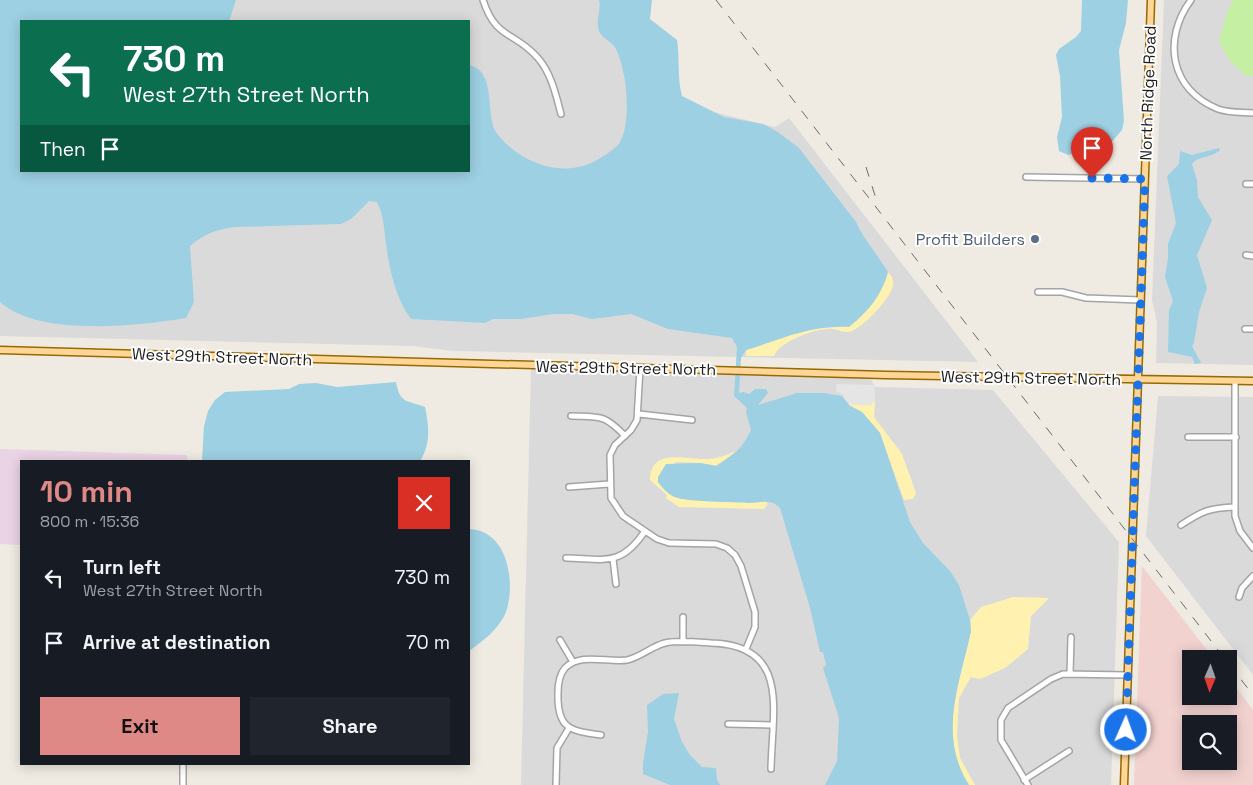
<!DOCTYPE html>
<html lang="en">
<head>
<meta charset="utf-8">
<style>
	:root { --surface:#171b24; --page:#20242c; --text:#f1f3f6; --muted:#9ea1a6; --accent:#df8987 }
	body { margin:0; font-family:"Space Grotesk",sans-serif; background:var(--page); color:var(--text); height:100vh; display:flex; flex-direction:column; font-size:19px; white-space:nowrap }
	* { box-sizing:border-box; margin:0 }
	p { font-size:16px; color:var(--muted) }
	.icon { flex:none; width:28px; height:28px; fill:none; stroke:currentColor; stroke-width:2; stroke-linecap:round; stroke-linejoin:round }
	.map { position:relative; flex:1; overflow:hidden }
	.side { position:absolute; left:20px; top:460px; width:450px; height:305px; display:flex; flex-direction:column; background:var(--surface); border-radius:0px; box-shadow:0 2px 12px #0003 }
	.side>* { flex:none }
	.guide { position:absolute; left:20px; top:20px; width:450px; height:152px; border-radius:0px; box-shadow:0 2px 12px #0003; background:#0b6e4f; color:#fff; overflow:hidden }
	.needle { width:32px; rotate:182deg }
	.buttons { position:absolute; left:1182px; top:650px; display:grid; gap:10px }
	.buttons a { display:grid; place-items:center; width:55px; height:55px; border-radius:0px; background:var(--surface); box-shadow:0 2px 12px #0003; font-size:25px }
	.pin { position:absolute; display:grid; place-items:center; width:42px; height:42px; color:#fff; margin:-51px -21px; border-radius:50% 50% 50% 0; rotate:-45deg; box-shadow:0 0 5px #0007 }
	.pin .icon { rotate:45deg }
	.me { position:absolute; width:55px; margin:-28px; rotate:2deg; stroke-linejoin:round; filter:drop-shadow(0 0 4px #0008) }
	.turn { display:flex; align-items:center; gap:18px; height:105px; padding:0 20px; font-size:22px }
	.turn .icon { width:65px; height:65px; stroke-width:2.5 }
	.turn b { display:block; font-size:35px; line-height:42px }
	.then { display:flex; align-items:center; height:48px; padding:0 20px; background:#0003; gap:10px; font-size:19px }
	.round { display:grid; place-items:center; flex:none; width:52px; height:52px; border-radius:0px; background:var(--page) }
	.head { display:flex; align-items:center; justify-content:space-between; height:85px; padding:0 20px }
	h1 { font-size:30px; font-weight:700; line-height:38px; color:var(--accent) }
	.cta { display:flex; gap:10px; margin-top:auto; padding:10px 20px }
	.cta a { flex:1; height:58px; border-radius:0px; background:var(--accent); color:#111; font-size:20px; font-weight:700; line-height:58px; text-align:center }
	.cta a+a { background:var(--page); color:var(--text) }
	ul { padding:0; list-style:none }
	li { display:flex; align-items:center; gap:15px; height:65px; padding:0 20px }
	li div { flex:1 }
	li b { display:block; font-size:19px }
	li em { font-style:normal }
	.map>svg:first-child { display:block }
	.residential { fill:#dbdada; fill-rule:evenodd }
	.commercial { fill:#f2d2cf; fill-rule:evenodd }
	.industrial { fill:#e9d3e4 }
	.grass { fill:#c5efa2 }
	.sand { fill:#fff2b0 }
	.parking { fill:#e5e5e5 }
	.water { fill:#9dd0e2 }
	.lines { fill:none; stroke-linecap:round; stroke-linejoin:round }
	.minor-casing { stroke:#a4a4a4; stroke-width:8 }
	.major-casing { stroke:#966a00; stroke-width:9 }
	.minor { stroke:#fff; stroke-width:5 }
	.major { stroke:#ffd697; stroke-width:6 }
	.rail { stroke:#6b6b6b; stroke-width:1; stroke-dasharray:10 10; stroke-linecap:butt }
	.route { stroke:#1a73e8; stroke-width:9; stroke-dasharray:0 16.2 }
	.service-dot { fill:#5c6f8a; stroke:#fff; stroke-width:2 }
	.labels { text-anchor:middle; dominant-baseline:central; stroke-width:4; stroke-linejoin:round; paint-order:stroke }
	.street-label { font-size:16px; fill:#1d1d1d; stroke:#fff }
	.service-label { font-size:16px; fill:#4e5e75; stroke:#fff; text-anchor:end }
</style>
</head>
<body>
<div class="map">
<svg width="1253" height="785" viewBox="0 0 1253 785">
	<rect width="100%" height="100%" fill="#efebe2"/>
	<!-- residential -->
	<path class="residential" d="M0 0H627L677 103 775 127 789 118 978 362 454 351 412 346 0 336ZM21 21H469V171H21Z
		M1164 0H1253V365L1156 363 1157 323 1152 300Z
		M531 366 869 375 875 387 993 390 1119 542 1111 785H521Z
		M1158 396 1253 397V675L1146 536Z"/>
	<!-- commercial -->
	<path class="commercial" d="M1142 566 1214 659H1191V696H1229V678L1253 710V785H1134ZM1191 724H1229V761H1191Z"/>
	<!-- industrial -->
	<path class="industrial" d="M0 449 187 455V461H21V545L0 544Z"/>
	<!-- grass -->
	<path class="grass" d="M1234 0H1253V76H1246L1229 60 1219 40 1228 10Z"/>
	<!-- sand -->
	<path class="sand" d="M888 272C892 276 894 280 893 286 890 299 864 326 852 331 845 334 840 330 833 329 817 327 779 342 774 356H746V350C782 339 810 325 849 326L885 282Z
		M875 401 874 417 902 454 916 493 913 499 904 500 880 433 862 412 848 404 870 405Z
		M733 452 735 454 713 467 701 463 676 462 658 482 674 497 755 502 763 500 768 504 764 509 679 507 666 498 667 495 650 480C651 447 685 460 707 459 716 459 725 456 733 452Z
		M1013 597 1049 598 1031 616 1028 649 1005 668 980 679 971 677 959 698 957 736 960 758 975 785H969C937 735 960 684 971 631L970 620 981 607Z"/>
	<!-- parking -->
	<path class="parking" d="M836 384 875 385V401L870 405 848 404 842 394 836 391Z"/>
	<!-- water -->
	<path class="water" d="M0 0H236L229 21H21V171H469V65C497 71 485 114 496 132 504 144 521 157 534 162 554 171 578 171 597 160 604 156 612 151 618 145 633 126 627 65 614 46 610 41 603 38 600 33 594 22 602 11 599 0H652L650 19 677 40C680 59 677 77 682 96L724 117 763 124 778 132 799 148 856 222C864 240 878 255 888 272 882 295 868 312 849 327 810 325 782 339 746 350L741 358 739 393 743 392 749 394 755 389H766L768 393 758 405 797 393H823L842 396 850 406 862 412 880 433 910 522 923 543 950 571 959 585 970 620 971 631C960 683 937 735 969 785H825L837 761 839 718 823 668 826 665 823 652H820L810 608 780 508C770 498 762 503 749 503 735 502 686 502 675 497 669 495 662 488 658 482V477L666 464 701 463 717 466C734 452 740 453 751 430L746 412 747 408 734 396 737 347 732 338 668 329 631 314 592 319 572 314H554L521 319H493L485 323 411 319C395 297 390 271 386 244 384 229 384 216 377 202L369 201 351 219 341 224 235 227C217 229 204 234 190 246L194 302 186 318C138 326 38 337 0 302Z
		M1082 0H1128L1126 23 1119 50 1124 121 1122 130 1109 145 1068 155 1059 151 1057 137 1062 117 1060 76 1056 55 1059 49 1076 37 1081 31Z
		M1219 148 1220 150C1212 158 1197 156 1192 164L1197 180 1198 197 1212 220 1197 255 1207 288 1199 312 1194 343 1192 346 1201 363 1195 364 1192 357 1168 352 1169 310 1173 301 1165 277 1168 258V244L1176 223 1167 176 1179 164 1180 151 1192 155Z
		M396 382C400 404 407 400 425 407 429 427 431 444 420 461H202L204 426 208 411 215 400 225 392 289 389 299 384 316 383 337 387Z
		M469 529C508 530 516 583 506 612 499 629 483 641 469 651Z
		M679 693 674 719 682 742 690 755 702 767 716 768 717 780 720 785H670L643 774V763L648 732 647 705 663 694Z"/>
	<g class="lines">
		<!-- minor casing -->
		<g class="minor-casing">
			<path id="minor" d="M483 0C496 40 514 31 537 57 551 72 556 95 561 114
				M1191 0C1162 39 1170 90 1218 109 1229 113 1242 112 1253 113
				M1026 177 1145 179
				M1246 184H1253
				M1246 255 1253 256
				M1038 292H1062L1086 298 1140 300
				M1245 329H1253
				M640 368 637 420 631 430 615 445 610 455 611 498 623 516 657 539 669 543 716 544 727 548 735 555 741 566 755 612V627L746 649
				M1235 381V516L1240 531 1253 548
				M639 414 692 420
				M571 416C600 417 604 414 625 436
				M1188 437H1236
				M569 487 609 484
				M1181 525C1202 511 1209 508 1235 507
				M566 558C605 559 621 567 645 531
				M613 559 616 584
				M1239 597 1242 588 1253 576
				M560 640 573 662
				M683 642V617
				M1070 674 1071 637
				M728 724 772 725
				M601 735C569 731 557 728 558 693 558 683 559 675 565 668 581 652 608 663 627 660 641 657 652 646 665 643 679 640 696 642 711 643 791 645 772 711 771 769
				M1024 780 1069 751
				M183 785V764
				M556 785 557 748 569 728
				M1028 785 1001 740V720L1008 708 1051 679 1063 674 1127 675"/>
		</g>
		<!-- major casing -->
		<g class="major-casing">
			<path id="major" d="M0 350 886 375 1253 381
				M1124 785 1151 0"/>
		</g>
		<!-- minor -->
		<use href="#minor" class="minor"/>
		<!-- major -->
		<use href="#major" class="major"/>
		<!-- rail -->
		<path class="rail" d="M716 0 1225 659
			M866 167 878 205
			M1229 664 1253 695"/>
	</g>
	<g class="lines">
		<!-- route -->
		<path class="route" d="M1092 178 1145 179 1126 730"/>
	</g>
	<!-- markers -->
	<circle class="service-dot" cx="1035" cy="239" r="5"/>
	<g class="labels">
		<!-- street labels -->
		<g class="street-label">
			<text transform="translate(1148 93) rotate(-88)">North Ridge Road</text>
			<text transform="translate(222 357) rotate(2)">West 29th Street North</text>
			<text transform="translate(626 368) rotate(1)">West 29th Street North</text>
			<text transform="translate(1031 378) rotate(1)">West 29th Street North</text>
		</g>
		<!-- service labels -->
		<g class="service-label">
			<text x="1025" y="239">Profit Builders</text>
		</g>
	</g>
</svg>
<div class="buttons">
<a><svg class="needle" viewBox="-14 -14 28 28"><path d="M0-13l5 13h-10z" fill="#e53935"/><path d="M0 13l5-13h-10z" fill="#9ea1a6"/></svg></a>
<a><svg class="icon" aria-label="search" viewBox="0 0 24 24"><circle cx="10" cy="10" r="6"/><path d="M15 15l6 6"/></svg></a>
</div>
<div class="pin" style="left:1092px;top:178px;background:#d93025"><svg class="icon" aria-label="arrive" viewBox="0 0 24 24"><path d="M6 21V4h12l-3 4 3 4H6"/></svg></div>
<svg class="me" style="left:1126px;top:730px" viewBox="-20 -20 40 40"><circle r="17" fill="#1a73e8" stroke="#fff" stroke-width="3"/><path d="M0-11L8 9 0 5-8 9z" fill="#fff"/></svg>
<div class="guide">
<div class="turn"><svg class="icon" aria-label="left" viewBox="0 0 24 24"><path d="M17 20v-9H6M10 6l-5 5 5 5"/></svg><div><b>730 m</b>West 27th Street North</div></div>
<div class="then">Then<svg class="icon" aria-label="arrive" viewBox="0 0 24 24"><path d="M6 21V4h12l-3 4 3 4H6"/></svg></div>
</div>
<section class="side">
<div class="head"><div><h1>10 min</h1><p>800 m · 15:36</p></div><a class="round" style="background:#d93025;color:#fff"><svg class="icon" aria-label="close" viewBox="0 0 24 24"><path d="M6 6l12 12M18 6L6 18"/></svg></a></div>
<ul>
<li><svg class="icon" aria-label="left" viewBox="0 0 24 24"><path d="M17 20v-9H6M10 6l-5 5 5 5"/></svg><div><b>Turn left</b><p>West 27th Street North</p></div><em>730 m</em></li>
<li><svg class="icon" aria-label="arrive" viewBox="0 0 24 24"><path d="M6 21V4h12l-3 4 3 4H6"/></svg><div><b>Arrive at destination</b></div><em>70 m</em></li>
</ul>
<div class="cta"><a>Exit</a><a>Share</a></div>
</section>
</div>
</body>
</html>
